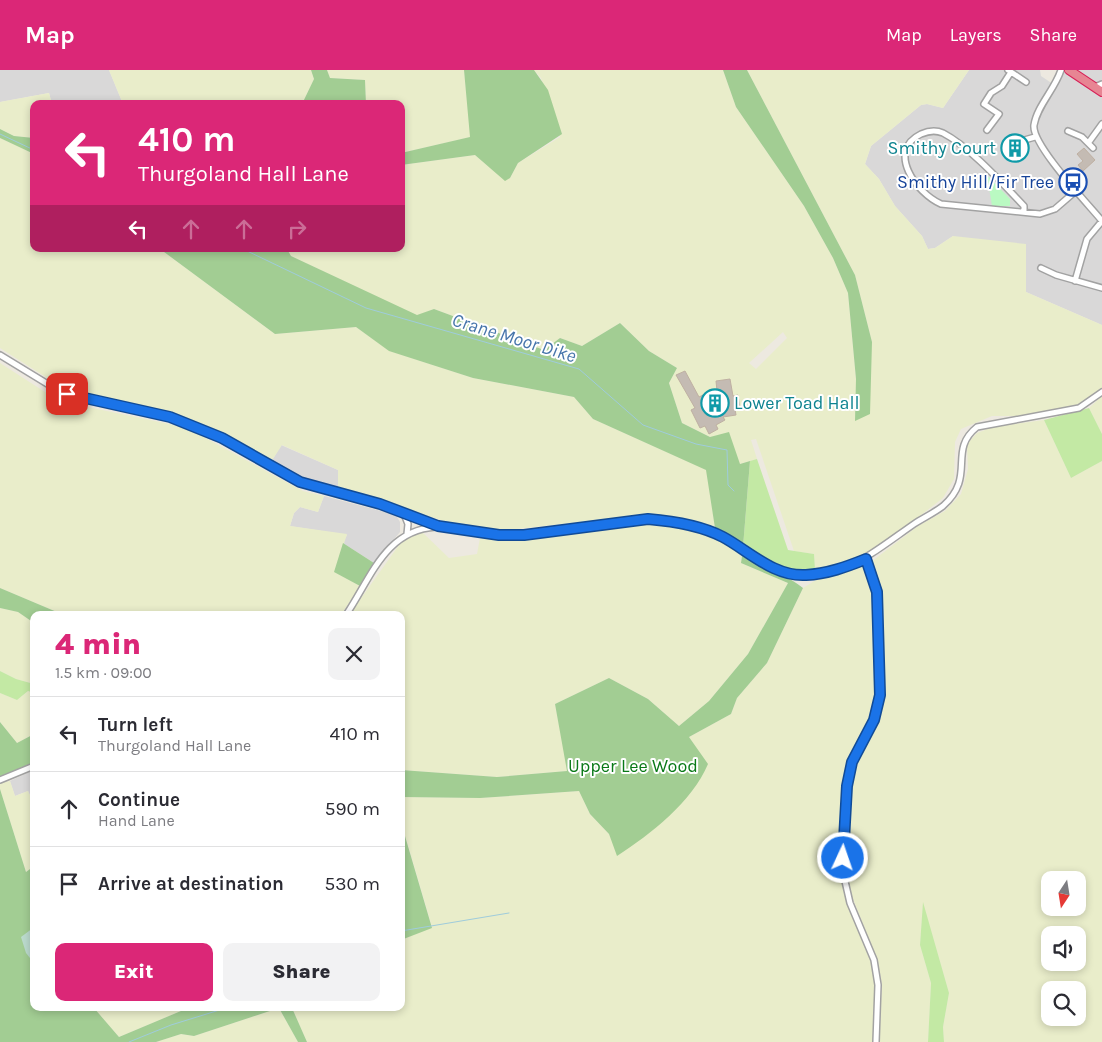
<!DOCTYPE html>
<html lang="en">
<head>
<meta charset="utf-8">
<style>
	:root { --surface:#fff; --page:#f2f2f3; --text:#2b2b33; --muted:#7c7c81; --line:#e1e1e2; --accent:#db2777 }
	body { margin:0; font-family:Karla,sans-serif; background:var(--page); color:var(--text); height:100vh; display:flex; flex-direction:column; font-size:19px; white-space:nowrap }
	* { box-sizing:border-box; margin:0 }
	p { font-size:16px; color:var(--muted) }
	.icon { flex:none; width:28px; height:28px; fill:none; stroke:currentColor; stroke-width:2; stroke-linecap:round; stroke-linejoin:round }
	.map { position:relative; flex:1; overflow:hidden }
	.side { position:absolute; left:30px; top:541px; width:375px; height:400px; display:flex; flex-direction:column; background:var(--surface); border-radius:10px; box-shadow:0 2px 8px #0003 }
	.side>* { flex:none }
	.guide { position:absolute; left:30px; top:30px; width:375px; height:152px; border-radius:10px; box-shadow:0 2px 8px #0003; background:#db2777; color:#fff; overflow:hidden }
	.needle { width:32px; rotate:192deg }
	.fabs { position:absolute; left:1041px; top:801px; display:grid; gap:10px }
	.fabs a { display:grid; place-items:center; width:45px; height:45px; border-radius:10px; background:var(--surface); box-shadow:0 2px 8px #0003; font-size:25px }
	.pin { position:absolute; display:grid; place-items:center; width:42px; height:42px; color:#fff; margin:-21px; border-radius:10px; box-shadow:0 2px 8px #0006 }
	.me { position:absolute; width:55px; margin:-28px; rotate:3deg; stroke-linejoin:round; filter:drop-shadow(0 0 4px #0008) }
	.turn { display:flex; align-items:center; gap:18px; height:105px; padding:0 25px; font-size:22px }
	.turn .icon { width:65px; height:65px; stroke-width:2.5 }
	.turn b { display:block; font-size:35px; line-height:42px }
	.lanes { display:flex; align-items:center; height:48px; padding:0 25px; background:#0003; justify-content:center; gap:25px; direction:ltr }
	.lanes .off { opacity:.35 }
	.round { display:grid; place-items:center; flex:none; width:52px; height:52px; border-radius:10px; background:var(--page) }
	.overview { display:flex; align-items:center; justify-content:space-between; height:85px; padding:0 25px }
	h1 { font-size:30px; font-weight:800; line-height:38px; color:var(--accent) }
	.action { display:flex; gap:10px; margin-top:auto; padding:10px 25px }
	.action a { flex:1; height:58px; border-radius:10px; background:var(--accent); color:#fff; font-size:20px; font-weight:800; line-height:58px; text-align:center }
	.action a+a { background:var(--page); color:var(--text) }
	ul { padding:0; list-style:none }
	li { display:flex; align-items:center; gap:15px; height:75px; padding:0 25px; border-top:1px solid var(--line) }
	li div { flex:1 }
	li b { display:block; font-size:19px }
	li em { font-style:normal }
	header { display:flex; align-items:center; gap:30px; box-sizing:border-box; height:70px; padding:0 25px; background:var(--accent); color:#fff }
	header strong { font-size:24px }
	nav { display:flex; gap:28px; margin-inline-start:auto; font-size:18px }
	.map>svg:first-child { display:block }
	.residential { fill:#d9d8d8 }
	.farmland { fill:#e9edca; fill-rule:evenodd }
	.grass { fill:#c3e9a4 }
	.forest { fill:#a2cd93 }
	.wetland { fill:#bcdbce }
	.park { fill:#bafac2 }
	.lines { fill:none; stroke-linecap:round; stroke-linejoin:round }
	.stream { stroke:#9fccdc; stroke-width:1 }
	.building { fill:#c4bbb3; stroke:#bfb0a2 }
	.minor-casing { stroke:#a2a2a2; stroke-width:8 }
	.highway-casing { stroke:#d72057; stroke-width:10 }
	.minor { stroke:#fff; stroke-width:5 }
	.highway { stroke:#e78593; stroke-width:8 }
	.route-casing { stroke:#114b97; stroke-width:12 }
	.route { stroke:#1a73e8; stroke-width:9 }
	.labels { text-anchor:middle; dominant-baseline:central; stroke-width:4; stroke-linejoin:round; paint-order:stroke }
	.culture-label { font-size:18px; fill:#0d838f; stroke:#fff; text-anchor:end }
	.transit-label { font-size:18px; fill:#164399; stroke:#fff; text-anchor:end }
	.park-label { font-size:18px; fill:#097917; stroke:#fff }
	.water-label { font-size:19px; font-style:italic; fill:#4775ab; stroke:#fff }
</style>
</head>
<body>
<header>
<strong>Map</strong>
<nav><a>Map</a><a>Layers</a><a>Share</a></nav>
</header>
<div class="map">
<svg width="1102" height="972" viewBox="0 0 1102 972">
	<rect width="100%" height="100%" fill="#ede9e0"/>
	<!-- residential -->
	<path class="residential" d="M0 0H109L123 34H52L49 23 0 32Z
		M969 0H1040L1041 6 1056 16 1065 0H1102V255L1026 222 953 166 935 178 928 179 922 166 895 136 879 109 865 94 871 76 921 35 927 34 943 38Z
		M281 375 338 400V420L301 411 271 392Z
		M324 426 396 445 400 452V462L374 493 343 473 347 465 290 456 294 443 300 437 318 442Z
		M34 700V733L28 721 15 726 10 711Z"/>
	<!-- farmland -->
	<path class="farmland" d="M109 0H311L314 9 302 34H123Z
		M327 0H464L471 67 401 83V34H366L365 10 330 8Z
		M534 0H723L736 37 804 136 833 188 848 223 856 309V351L872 272 855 205 747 0H969L943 38 927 34 921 35 871 76 865 94 879 109 895 136 922 166 928 179 935 178 953 166 1026 174V222L1102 255V318L1082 333 1073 336 1019 346H992L961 359 955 372 954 409 943 428 885 473 864 485 836 497 815 499 814 484 794 481 756 369 751 370 757 389 740 394 710 367 682 353 669 313 677 298 649 281 620 253 582 276 560 268 544 280 434 239 417 246 291 186 287 179H401V95L475 85 505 110 510 108 518 93 560 67 541 8ZM783 262 787 268 756 299 749 293Z
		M49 23 52 34H34V68L14 66 0 59V32Z
		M0 68 34 84V179H160L275 264 356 257 390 281 473 308 574 327 593 349 707 400 715 458 647 445 498 461 458 455 338 420V400L282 375 271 392 224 366 176 344 63 318 0 278Z
		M0 293 59 331 174 355 198 364 303 421 324 426 318 442 300 437 294 443 290 456 347 464 335 502 360 516 341 545H64L0 518Z
		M1102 326V364L1089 338Z
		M1044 350 1071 408 1102 391V972H944L943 957 949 923 923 834 920 875 931 913 928 972H879L882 915 878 892 849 819 846 803 851 716 856 693 877 652 883 634 880 521 871 492 918 456 945 441 961 424 968 399 967 374 977 363 993 357ZM1050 810H1078V838H1050ZM1050 865H1078V892H1050ZM1050 920H1078V948H1050Z
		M642 452 707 463 720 469 742 486 741 493 788 513 748 584 709 631 679 656 648 629 609 608 555 634 568 701 497 707 401 700V545H349L404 468 421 461 449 488 477 484 480 468 504 471 545 467Z
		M865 495 875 528 877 627 870 649 847 697 843 717 839 803 848 836 866 874 875 902 873 972H307L292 938H401V870L432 857 407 772 405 766 401 767V727L480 728 579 721 590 744 609 764 618 785 707 694 689 667 731 644 737 628 767 593 803 518 816 510 837 505Z
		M0 538 18 542 34 553V614L16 609 0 601Z
		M28 621 34 623V664L17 673 0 652V623L17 630Z
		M10 711 15 726 28 721 34 733V796L26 802 0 719V713Z
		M94 938H188L119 967Z
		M279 938 298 972H156L181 964 194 966Z"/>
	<!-- grass -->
	<path class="grass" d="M1089 338 1102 364V391L1071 408 1044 350Z
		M757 389 788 480 814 484 815 499 790 500 743 477 750 391Z
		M0 601 16 609 34 614V623L28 621 17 630 0 623Z
		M923 832 949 923 943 957 944 972H928L931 913 920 875Z"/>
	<!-- forest -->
	<path class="forest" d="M311 0H327L330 8 365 10 366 34H302L314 9Z
		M464 0H534L548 20 562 64 518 93 510 108 505 111 475 85 401 95V83L470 67Z
		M723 0H747L855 205 872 272 870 344 855 351 856 309 848 223 833 188 804 136 736 37Z
		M0 59 14 66 34 68V84L0 68Z
		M160 179H287L291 186 417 245 434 239 544 280 560 268 582 276 620 253 649 281 677 298 669 313 682 353 710 367 729 362 740 394 750 391 743 477 715 458 706 400 593 349 574 327 473 308 389 281 356 257 275 264Z
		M343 473 374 493 360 516 334 502Z
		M742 486C763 496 785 504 803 518L767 593 737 628 731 644 689 667 708 694C692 732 651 764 617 786L609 764 590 744 579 721 480 728 401 727V700L497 707 567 701 555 634 609 608 648 629 679 656 709 631 748 584 788 513 741 493Z
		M0 518 64 545H34V553L18 542 0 538Z
		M0 652 17 673 34 664V693L8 706 0 707Z
		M0 719 26 802 34 796V938H94L119 967 188 938H292L307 972H298L279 938 194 966 181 964 156 972H0Z
		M405 766 432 858 401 870V767Z"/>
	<!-- wetland -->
	<path class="wetland" d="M33 858 34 860V893L26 883 21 867Z"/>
	<!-- park -->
	<path class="park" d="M987 105 1010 129V136H992Z"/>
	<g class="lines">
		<!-- stream -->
		<path class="stream" d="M0 64 34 80
			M243 179 366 238 579 299 643 355 696 374 727 380 728 415 734 421
			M401 861 509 843
			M129 972 171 955 226 938"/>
	</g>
	<!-- building -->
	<path class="building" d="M1010 66 1026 84 1021 89 1005 71Z
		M1084 78 1095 90 1083 101 1078 95 1083 91 1077 84Z
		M685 301 699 327 709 322 717 321 716 311 730 309 733 326 738 325 740 338 735 339 736 345 723 347 725 350 716 355 718 359 709 364 705 356 700 358 691 340 695 338 676 305Z"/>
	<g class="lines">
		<!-- minor casing -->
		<g class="minor-casing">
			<path id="minor" d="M1008 0 1026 12
				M1061 0C1055 19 1037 36 1034 55 1031 74 1088 134 1102 151
				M1095 17 1102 14
				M987 60 999 44 984 34 991 23 1002 16 1011 2
				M1068 61 1082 67 1093 78
				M1021 71 1035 67
				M1089 72 1102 54
				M1024 142V136C1003 114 970 77 943 63 936 60 928 61 921 64 886 81 916 123 941 134L1040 144 1055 139 1077 120
				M1041 198 1056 205 1102 218
				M1075 211 1087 169 1102 151
				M0 285 59 321 170 347 222 368 300 412 380 434 438 456 499 465H524L648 449C672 451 704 456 725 468 742 479 757 492 777 500 832 520 872 483 914 454 923 448 934 443 943 436 977 406 947 381 977 357L1079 338 1102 322
				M404 444 408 454 407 464
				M866 489 877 519 880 625 874 650 853 692 847 716 842 798 850 833 874 890 878 915 876 972
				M346 545C371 508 385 460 436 457
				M0 710 34 696"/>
		</g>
		<!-- highway casing -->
		<g class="highway-casing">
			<path id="highway" d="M1069 0 1102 22"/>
		</g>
		<!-- minor -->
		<use href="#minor" class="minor"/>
		<!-- highway -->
		<use href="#highway" class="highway"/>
	</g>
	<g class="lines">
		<!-- route casing -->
		<g class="route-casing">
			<path id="route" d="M67 324 170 347 222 368 300 412 380 434 438 456 499 465H524L648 449C672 451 702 456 723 467 749 481 774 507 806 505 827 504 846 497 866 489L877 522 880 625 874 650 852 692 847 716 843 788"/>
		</g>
		<!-- route -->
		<use href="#route" class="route"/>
	</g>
	<!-- icons -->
	<defs>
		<g id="building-ring" transform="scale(1.4375)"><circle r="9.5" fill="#fff" stroke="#0f9aa8" stroke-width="1.5"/><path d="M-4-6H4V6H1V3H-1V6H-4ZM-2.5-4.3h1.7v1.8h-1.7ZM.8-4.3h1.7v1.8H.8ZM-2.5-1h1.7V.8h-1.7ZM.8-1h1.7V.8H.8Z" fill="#0f9aa8"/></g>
		<g id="bus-ring" transform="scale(1.4375)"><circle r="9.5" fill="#fff" stroke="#1a4fb4" stroke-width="1.5"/><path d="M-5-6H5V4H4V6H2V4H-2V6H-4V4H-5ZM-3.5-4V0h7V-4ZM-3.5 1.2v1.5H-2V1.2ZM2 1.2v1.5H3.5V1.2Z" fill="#1a4fb4"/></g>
	</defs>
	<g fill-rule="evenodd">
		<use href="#building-ring" x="1015" y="78"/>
		<use href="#bus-ring" x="1073" y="112"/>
		<use href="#building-ring" x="715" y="333"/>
	</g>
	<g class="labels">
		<!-- culture labels -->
		<g class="culture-label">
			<text x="996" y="78">Smithy Court</text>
			<text x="734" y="333" text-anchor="start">Lower Toad Hall</text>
		</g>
		<!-- transit labels -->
		<g class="transit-label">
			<text x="1054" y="112">Smithy Hill/Fir Tree</text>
		</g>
		<!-- park labels -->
		<g class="park-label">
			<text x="633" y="696">Upper Lee Wood</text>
		</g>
		<!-- water labels -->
		<g class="water-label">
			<text transform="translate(514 268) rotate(17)">Crane Moor Dike</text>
		</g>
	</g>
</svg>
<div class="fabs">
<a><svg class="needle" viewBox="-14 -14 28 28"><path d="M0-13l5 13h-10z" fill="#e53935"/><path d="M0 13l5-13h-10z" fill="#7c7c81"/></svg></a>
<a><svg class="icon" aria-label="sound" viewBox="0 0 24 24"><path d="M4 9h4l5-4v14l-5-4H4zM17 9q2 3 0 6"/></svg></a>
<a><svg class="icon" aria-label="search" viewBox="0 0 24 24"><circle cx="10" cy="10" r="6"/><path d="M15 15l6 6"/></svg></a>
</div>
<div class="pin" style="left:67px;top:324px;background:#d93025"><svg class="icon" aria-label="arrive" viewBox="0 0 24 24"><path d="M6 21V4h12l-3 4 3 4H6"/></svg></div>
<svg class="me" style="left:843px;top:788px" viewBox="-20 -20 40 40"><circle r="17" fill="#1a73e8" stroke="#fff" stroke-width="3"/><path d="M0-11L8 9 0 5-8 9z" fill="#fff"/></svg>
<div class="guide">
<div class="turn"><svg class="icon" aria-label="left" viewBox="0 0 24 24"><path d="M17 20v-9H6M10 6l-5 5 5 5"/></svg><div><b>410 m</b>Thurgoland Hall Lane</div></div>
<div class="lanes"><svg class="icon" aria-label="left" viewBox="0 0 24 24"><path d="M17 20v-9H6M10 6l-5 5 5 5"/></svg><svg class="icon off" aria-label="ahead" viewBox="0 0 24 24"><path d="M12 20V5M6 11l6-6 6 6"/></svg><svg class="icon off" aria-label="ahead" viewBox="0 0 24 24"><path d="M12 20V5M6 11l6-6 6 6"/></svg><svg class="icon off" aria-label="right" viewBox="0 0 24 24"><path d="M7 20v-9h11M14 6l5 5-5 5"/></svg></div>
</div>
<section class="side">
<div class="overview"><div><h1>4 min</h1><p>1.5 km · 09:00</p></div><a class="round"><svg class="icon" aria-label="close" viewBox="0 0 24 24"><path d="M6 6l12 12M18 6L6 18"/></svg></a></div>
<ul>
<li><svg class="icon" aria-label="left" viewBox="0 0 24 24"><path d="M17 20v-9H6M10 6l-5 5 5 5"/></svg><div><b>Turn left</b><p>Thurgoland Hall Lane</p></div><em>410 m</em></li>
<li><svg class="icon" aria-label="ahead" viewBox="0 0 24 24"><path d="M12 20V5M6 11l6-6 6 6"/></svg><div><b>Continue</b><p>Hand Lane</p></div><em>590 m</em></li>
<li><svg class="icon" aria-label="arrive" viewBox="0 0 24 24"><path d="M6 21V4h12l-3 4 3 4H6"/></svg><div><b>Arrive at destination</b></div><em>530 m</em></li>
</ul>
<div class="action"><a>Exit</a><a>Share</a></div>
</section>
</div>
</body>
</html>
